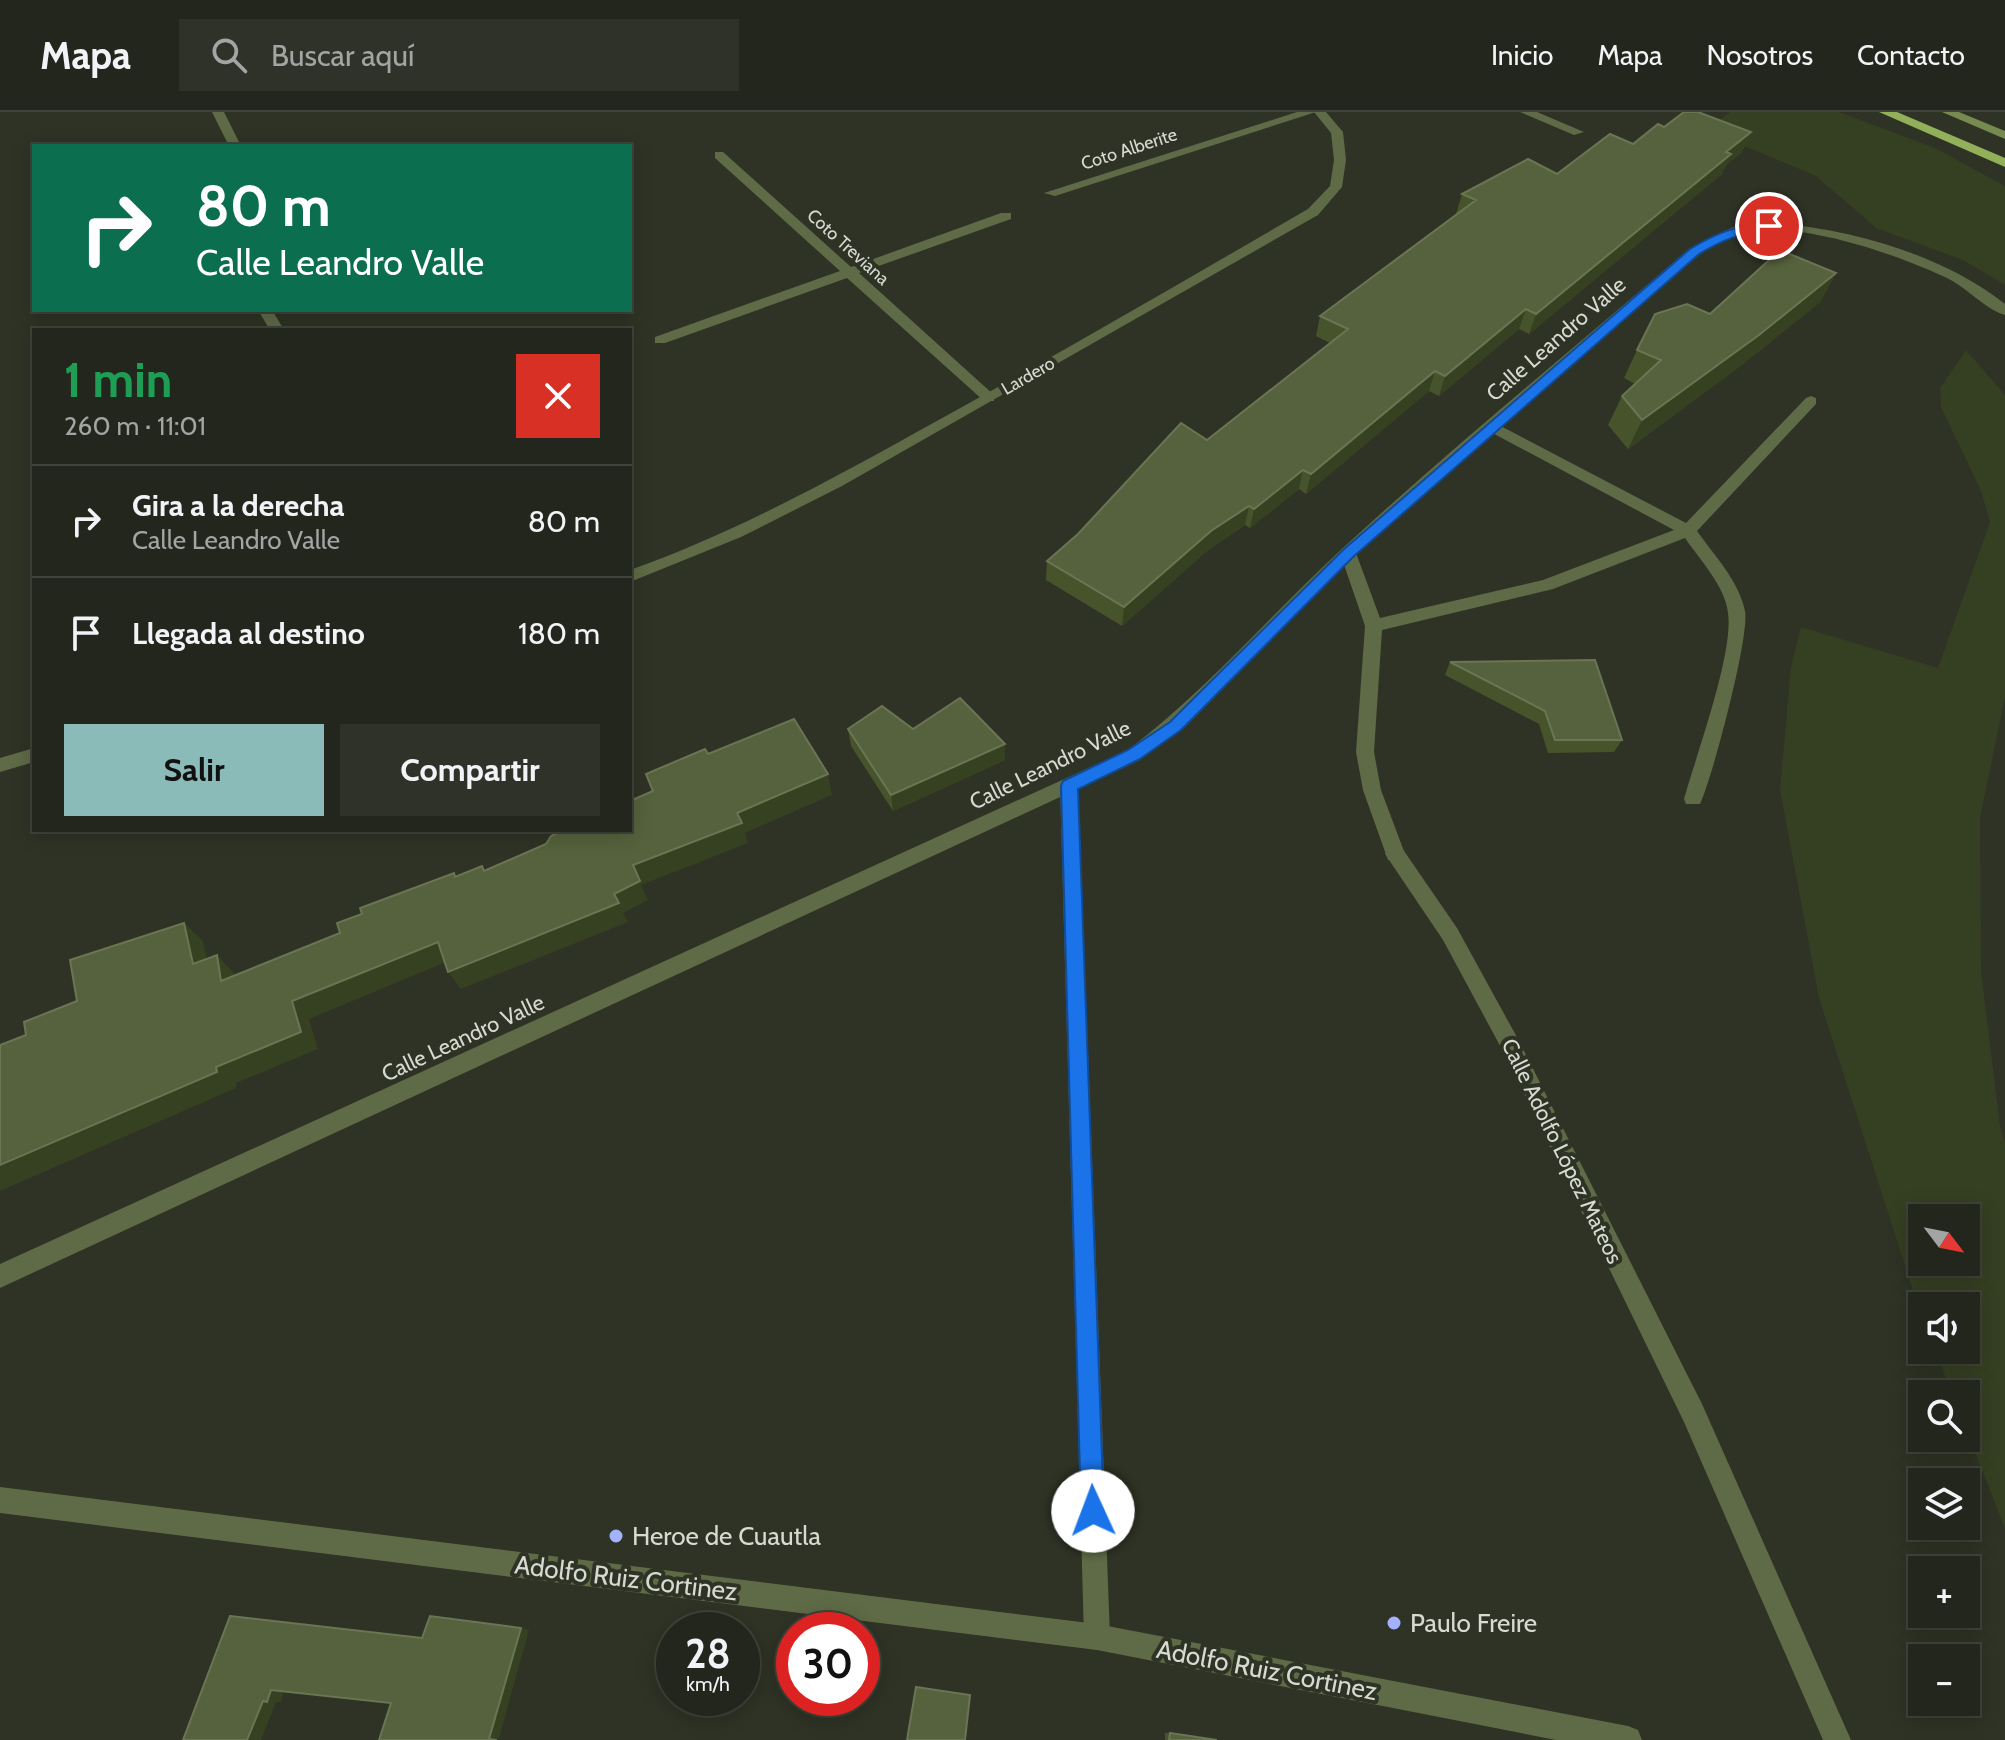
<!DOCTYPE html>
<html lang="es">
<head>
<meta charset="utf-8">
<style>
	:root { --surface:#22261c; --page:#2e3229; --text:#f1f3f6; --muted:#a2a5a3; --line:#3f433b; --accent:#8bbbb9 }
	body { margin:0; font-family:Cabin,sans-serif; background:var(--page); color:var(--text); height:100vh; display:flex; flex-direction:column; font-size:30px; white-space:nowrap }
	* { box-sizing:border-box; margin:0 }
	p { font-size:26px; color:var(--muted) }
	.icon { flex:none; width:44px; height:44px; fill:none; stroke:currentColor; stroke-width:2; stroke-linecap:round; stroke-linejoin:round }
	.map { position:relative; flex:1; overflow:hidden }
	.panel { position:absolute; left:32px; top:216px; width:600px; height:504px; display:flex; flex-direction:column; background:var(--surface); border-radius:0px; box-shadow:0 4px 20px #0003,0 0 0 2px var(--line) }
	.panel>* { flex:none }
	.hud { position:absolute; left:32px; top:32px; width:600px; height:168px; border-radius:0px; box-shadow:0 4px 20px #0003,0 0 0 2px var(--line); background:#0b6e4f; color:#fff; overflow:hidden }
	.needle { width:52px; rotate:122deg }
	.controls { position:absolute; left:1908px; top:1092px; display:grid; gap:16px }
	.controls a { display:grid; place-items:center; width:72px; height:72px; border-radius:0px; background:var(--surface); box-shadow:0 4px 20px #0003,0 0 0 2px var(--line); font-size:40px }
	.speed { position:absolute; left:656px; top:1500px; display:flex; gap:16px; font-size:40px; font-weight:700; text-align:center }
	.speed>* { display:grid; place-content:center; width:104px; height:104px; border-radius:50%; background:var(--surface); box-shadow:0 4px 20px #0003,0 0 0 2px var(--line); line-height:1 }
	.speed small { font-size:20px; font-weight:400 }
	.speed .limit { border:12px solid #d22; background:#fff; color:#111 }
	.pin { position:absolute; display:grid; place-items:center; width:68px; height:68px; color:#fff; margin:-34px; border:4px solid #fff; border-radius:50%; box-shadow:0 2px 8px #0007 }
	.me { position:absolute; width:88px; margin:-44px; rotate:358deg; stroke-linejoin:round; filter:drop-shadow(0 0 6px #0008) }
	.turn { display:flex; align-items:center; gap:28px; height:168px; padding:0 32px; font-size:36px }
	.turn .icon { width:104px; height:104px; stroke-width:2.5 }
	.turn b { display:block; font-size:56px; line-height:68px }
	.round { display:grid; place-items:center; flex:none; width:84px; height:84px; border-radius:0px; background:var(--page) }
	.summary { display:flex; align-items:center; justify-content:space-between; height:136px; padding:0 32px }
	h1 { font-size:48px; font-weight:700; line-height:60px; color:#1e9e55 }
	.cta { display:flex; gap:16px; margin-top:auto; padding:16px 32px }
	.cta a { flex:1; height:92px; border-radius:0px; background:var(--accent); color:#111; font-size:32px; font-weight:700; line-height:92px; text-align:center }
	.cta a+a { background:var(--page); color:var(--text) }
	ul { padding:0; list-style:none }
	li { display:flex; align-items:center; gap:24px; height:112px; padding:0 32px; border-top:2px solid var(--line) }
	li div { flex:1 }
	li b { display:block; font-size:30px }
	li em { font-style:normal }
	header { display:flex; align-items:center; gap:48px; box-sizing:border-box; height:112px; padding:0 40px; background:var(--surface); border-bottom:2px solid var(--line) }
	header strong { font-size:38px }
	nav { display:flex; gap:44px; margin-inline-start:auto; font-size:28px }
	.search { width:560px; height:72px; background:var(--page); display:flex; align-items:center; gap:20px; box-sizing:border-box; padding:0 28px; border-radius:0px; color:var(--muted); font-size:30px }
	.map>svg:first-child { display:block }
	.green { fill:#353f22; fill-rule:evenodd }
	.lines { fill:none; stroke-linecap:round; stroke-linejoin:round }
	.pedestrian { fill:#5e6b46; fill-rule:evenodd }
	.minor { fill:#5e6b46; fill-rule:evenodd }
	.tertiary { fill:#5e6b46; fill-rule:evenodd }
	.secondary { fill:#778b50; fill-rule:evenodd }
	.trunk { fill:#92b05a; fill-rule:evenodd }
	.wall { fill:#47542b }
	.shaded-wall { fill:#364121 }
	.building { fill:#56623d; stroke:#6a7554; stroke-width:2 }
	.route { fill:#1a73e8; stroke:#114b97; stroke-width:2 }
	.poi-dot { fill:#a2b2fd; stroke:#2e3325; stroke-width:3 }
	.labels { text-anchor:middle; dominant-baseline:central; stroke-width:8; stroke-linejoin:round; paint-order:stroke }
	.far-street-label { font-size:18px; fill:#d7dad1; stroke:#2e3325 }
	.street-label { font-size:22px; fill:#d7dad1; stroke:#2e3325 }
	.near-poi-label { font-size:26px; fill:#d7dad1; stroke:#2e3325; text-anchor:start }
	.near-street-label { font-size:26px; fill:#d7dad1; stroke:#2e3325 }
</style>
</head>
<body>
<header>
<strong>Mapa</strong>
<div class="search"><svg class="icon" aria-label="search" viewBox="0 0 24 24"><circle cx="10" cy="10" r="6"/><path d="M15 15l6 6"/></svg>Buscar aquí</div>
<nav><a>Inicio</a><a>Mapa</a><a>Nosotros</a><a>Contacto</a></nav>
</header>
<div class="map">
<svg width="2005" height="1628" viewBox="0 0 2005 1628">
	<rect width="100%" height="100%" fill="#2e3325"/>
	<!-- green -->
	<path class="green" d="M1730 0H1839L1935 36 2005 74V173L1963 148 1876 116 1816 64 1706 18Z
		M1966 238 2005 283V585L1980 706 1981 859 2000 1014 2005 1030V1417L1966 1317V1282H1952L1935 1238H1966V1194H1922V1205L1919 1197 1819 886 1780 678 1791 555 1801 515 1938 556 1990 410 1981 379 1941 295 1940 276ZM1922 1106H1966V1150H1922Z"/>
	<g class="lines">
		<!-- pedestrian -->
		<path class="pedestrian" d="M1395 734 1402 736 1457 816 1519 929 1702 1292 1851 1628H1823L1684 1310 1505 943 1443 828 1385 742 1388 736Z"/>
		<!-- minor -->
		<path class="minor" d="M212 0H224L241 34H229Z
			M1297 0H1316L1055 84 1044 81Z
			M1520 0H1537L1584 20 1574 23Z
			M715 40H723L851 155 1001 101H1011V107L859 161 994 283V289H984L847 166 665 231H655V225L840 159 715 46Z
			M258 198H272L284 218H270Z
			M1811 284 1816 286V292L1697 419C1714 443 1739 469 1745 499 1750 524 1712 667 1700 692H1686L1684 687C1696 644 1734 541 1728 501 1725 474 1700 448 1685 426L1553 477 1382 518 1374 640 1381 678 1405 742 1402 748H1388L1363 678 1356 640 1365 514 1340 441 1342 437 1348 435 1356 441 1380 506 1543 468 1674 418 1485 317V311H1495L1686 411 1806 286Z
			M1069 667 1078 674 1110 1525 1107 1535 1097 1538 1087 1535 1084 1525 1060 674Z"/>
		<!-- tertiary -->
		<path class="tertiary" d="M1314 0H1326L1343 20 1346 48 1342 75 1318 103 842 374 741 425 630 470V458C737 420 836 365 935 310 1060 241 1184 169 1308 97L1330 74 1334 48 1331 21Z
			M1768 110C1850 117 1940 141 2005 192V203C1985 197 1968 177 1949 167 1899 143 1797 107 1742 121 1727 124 1712 134 1699 143 1584 242 1467 339 1356 443 1283 511 1220 587 1140 648L0 1176V1152L1128 638C1207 578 1271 502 1344 435 1456 332 1574 236 1689 137L1733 115Z
			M34 636V650L0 660V646Z
			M0 1375 1097 1512 1628 1614 1638 1618 1642 1628H1556L1097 1538 0 1401Z"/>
		<!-- secondary -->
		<path class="secondary" d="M1942 0H1959L2005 19V27Z"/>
		<!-- trunk -->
		<path class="trunk" d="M1879 0H1897L2005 46V55Z"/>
	</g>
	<!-- wall -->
	<path class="wall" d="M1664 15 1751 20 1742 40 1726 53 1722 62 1529 222 1519 217 1439 284 1429 279 1306 382 1299 377 1250 416 1245 413 1208 438 1122 514 1046 468 1047 449 1207 328 1330 231 1316 224 1320 204 1456 102 1462 82 1557 62 1633 32Z
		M1836 161 1820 190 1743 252 1628 337 1608 313 1622 284 1635 272 1624 266 1637 238Z
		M1450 550 1622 628 1614 640 1548 641 1539 612 1445 563Z
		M848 617H913L1005 648 893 699 851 634Z
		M1165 1621H1170L1217 1628H1165Z"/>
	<!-- shaded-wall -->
	<path class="shaded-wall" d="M1751 20 1742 40 1726 53 1722 62 1529 222 1536 202 1726 40Z
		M1836 161 1820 190 1743 252 1628 337 1642 308Z
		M1526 197 1519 217 1439 284 1445 264Z
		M1435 259 1429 279 1306 382 1311 362Z
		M1303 358 1299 377 1250 416 1254 397Z
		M1249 394 1245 413 1208 438 1122 514 1124 495 1211 419Z
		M1005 632V648L893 699 891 683Z
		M828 662 832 683 745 721 748 731 641 773 648 788 623 801 628 810 461 877 448 860 633 753 737 701Z
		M184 811 203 829 212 870 193 852Z
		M438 830 451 848 309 907 318 937 236 971V976L0 1079V1053L216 955 292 889Z
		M217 843 235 862 240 886 221 869Z
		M521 1516 529 1518 499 1626 489 1627Z
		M271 1578 284 1579 281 1590H276L261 1628H247L263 1589Z"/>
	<!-- building -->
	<path class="building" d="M1684 0H1698L1751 20 1726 40 1731 42 1536 202 1526 197 1445 264 1435 259 1311 362 1303 358 1254 397 1249 394 1211 419 1124 495 1047 449 1078 422 1181 311 1207 328 1348 217 1320 204 1476 88 1462 82 1528 47 1557 62 1610 22 1633 32 1658 12 1664 15Z
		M1780 138 1836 161 1759 223 1642 308 1622 284 1661 248 1637 238 1655 202 1687 192 1710 202Z
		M1595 548 1622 628H1555L1545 599 1450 550Z
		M960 586 1005 632 891 683 848 617 882 594 913 617Z
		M794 607 828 662 737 701 742 711 633 753 640 769 614 782 619 791 448 860 438 830 292 889 301 920 216 955 217 960 0 1053V933L26 923 24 910 77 889 70 848 184 811 193 852 217 843 221 869 340 821 337 811 362 802 360 796 454 761 455 765 482 754 484 759 546 732 551 724 564 718H630V689L653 679 646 662 705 637 708 642Z
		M230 1504 422 1526 430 1504 521 1516 489 1627 497 1628H379L391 1591 271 1578 267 1590 263 1589 247 1628H183Z
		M916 1575 970 1583 965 1628H907Z
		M1170 1621 1217 1628H1169Z"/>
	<!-- route -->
	<path class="route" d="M1769 110 1773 111V116C1740 123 1729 124 1699 142L1353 445 1181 618 1140 647 1078 677 1104 1399 1101 1407 1093 1411 1084 1407 1081 1399 1061 674 1063 669 1128 638 1170 610 1343 438 1690 137C1716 121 1738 113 1769 110Z"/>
	<!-- markers -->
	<g class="poi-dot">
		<circle cx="616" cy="1424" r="8"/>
		<circle cx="1394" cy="1511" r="8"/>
	</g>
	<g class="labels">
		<!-- far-street labels -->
		<g class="far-street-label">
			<text transform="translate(1129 37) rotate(-18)">Coto Alberite</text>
			<text transform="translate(848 135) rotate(42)">Coto Treviana</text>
			<text transform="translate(1028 264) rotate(-30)">Lardero</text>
		</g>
		<!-- street labels -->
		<g class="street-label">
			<text transform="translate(1556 227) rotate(-41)">Calle Leandro Valle</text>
			<text transform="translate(1050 653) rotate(-26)">Calle Leandro Valle</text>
			<text transform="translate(463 926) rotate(-25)">Calle Leandro Valle</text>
			<text transform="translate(1562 1039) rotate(64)">Calle Adolfo López Mateos</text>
		</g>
		<!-- near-poi labels -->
		<g class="near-poi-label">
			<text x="632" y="1424">Heroe de Cuautla</text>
			<text x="1410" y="1511">Paulo Freire</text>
		</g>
		<!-- near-street labels -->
		<g class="near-street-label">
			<text transform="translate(626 1466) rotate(7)">Adolfo Ruiz Cortinez</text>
			<text transform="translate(1267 1558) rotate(11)">Adolfo Ruiz Cortinez</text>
		</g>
	</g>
</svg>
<div class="controls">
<a><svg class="needle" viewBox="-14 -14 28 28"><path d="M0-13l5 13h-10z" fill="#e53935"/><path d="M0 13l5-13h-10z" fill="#a2a5a3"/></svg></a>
<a><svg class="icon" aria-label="sound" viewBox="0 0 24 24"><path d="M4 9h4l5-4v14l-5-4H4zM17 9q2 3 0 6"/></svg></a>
<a><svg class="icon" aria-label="search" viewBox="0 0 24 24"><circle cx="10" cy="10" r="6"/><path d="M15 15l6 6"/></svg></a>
<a><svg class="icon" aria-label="layers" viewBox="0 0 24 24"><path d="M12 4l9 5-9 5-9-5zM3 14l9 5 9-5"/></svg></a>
<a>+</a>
<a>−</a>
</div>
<div class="speed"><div>28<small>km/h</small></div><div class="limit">30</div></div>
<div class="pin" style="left:1769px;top:114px;background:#d93025"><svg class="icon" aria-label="arrive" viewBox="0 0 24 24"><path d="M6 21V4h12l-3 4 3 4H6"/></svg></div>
<svg class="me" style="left:1093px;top:1399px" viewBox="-20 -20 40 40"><circle r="19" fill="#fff"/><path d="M0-13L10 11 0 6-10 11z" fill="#1a73e8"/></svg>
<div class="hud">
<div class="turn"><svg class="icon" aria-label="right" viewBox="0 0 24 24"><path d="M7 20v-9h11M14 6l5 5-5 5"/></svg><div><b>80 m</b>Calle Leandro Valle</div></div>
</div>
<section class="panel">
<div class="summary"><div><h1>1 min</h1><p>260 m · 11:01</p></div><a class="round" style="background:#d93025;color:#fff"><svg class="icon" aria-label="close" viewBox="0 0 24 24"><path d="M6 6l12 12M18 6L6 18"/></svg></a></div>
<ul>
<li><svg class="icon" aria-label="right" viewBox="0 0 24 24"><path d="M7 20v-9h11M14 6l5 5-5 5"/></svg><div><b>Gira a la derecha</b><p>Calle Leandro Valle</p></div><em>80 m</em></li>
<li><svg class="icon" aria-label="arrive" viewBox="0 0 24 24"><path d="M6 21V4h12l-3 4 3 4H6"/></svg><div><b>Llegada al destino</b></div><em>180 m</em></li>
</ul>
<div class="cta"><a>Salir</a><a>Compartir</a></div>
</section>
</div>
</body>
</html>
